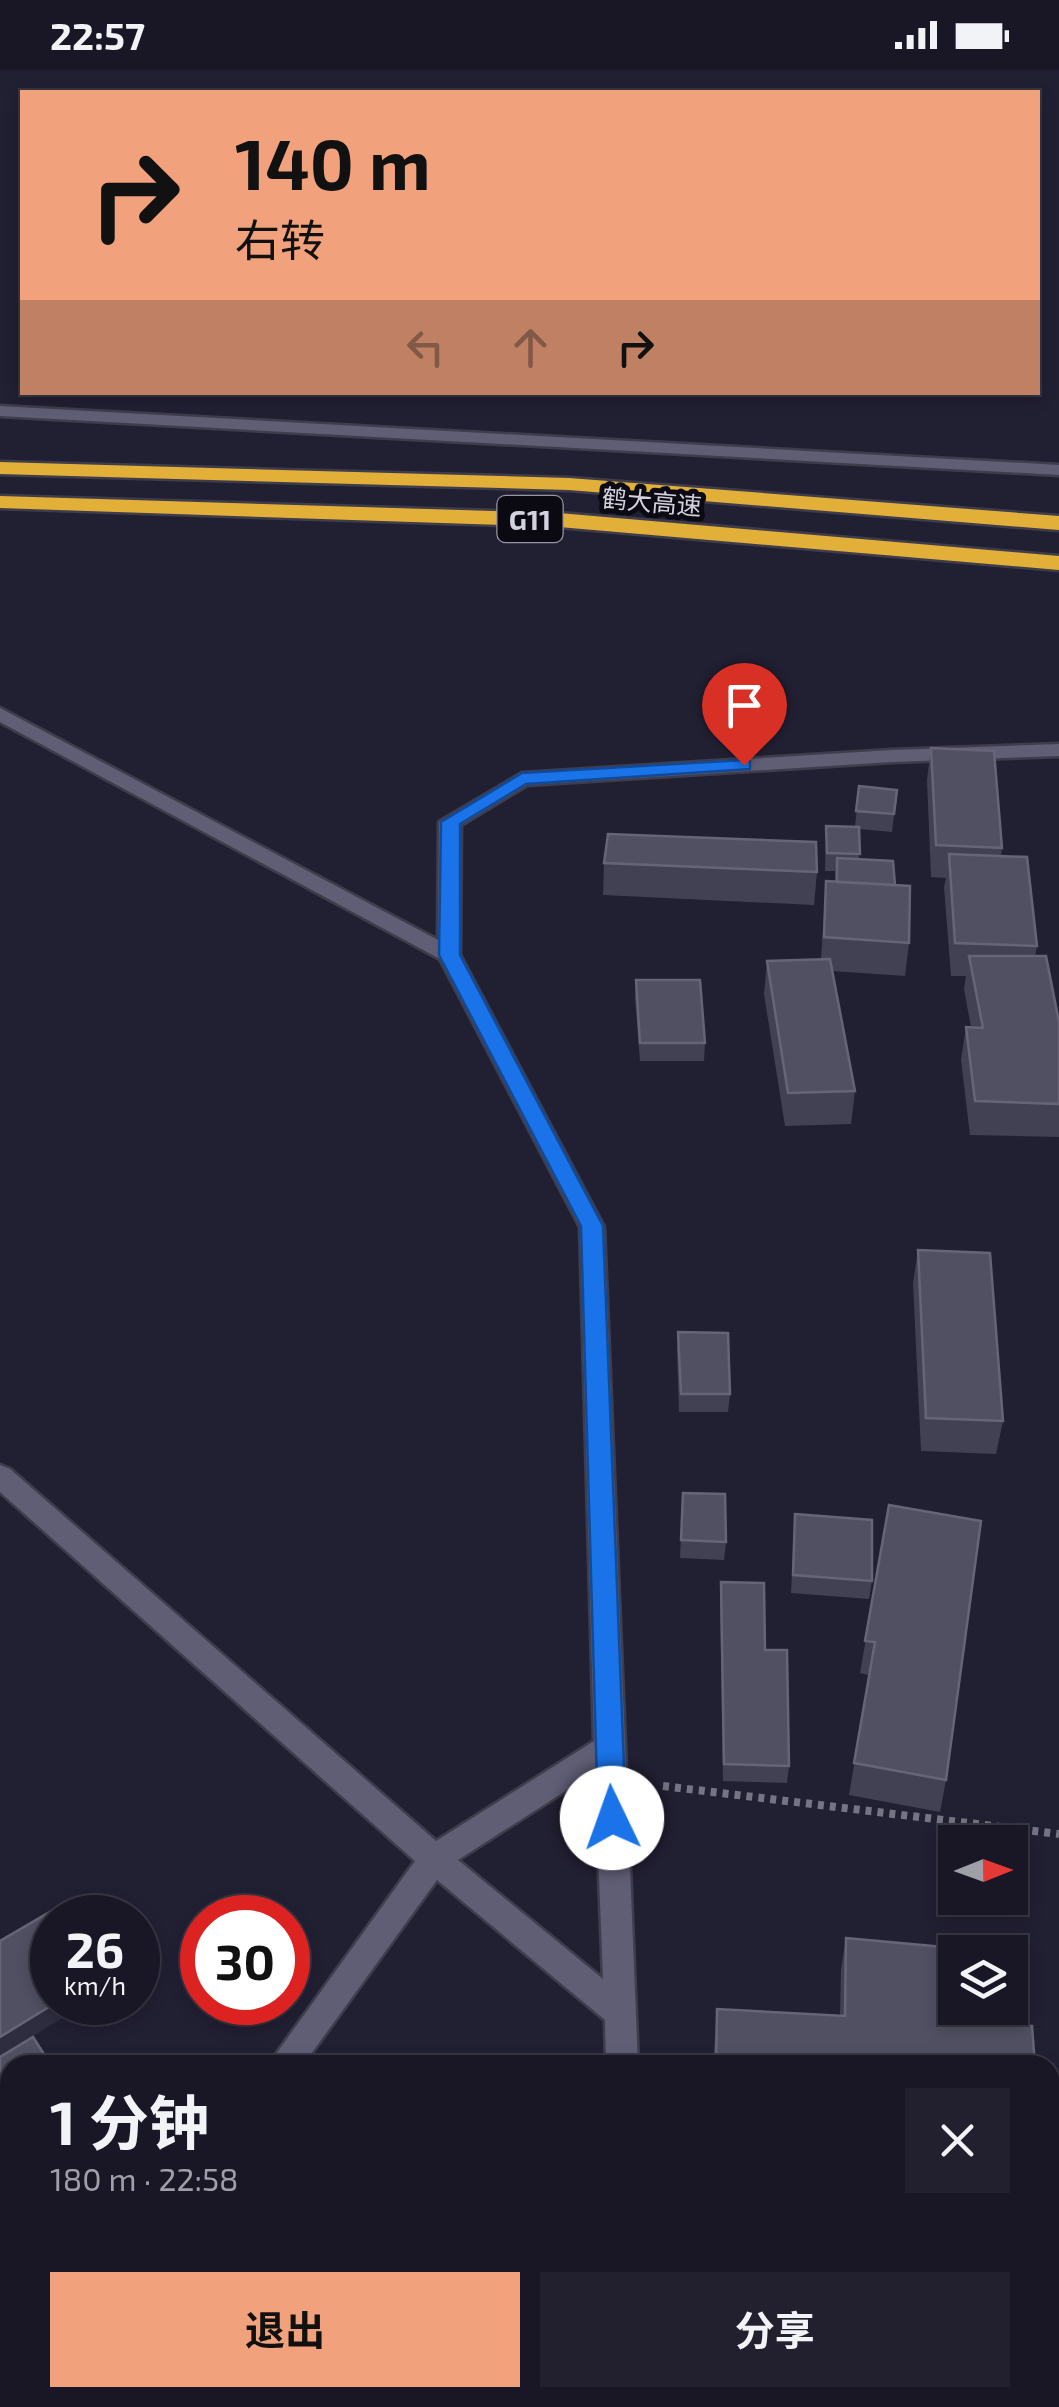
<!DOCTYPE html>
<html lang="zh">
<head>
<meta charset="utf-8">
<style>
	:root { --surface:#191726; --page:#22202e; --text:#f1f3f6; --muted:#9f9fa7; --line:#373643; --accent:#f1a17c }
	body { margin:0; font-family:"Exo 2","Noto Sans SC",sans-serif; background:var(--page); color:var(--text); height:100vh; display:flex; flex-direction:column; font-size:38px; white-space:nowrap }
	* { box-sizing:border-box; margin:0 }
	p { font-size:32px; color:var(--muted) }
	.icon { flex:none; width:55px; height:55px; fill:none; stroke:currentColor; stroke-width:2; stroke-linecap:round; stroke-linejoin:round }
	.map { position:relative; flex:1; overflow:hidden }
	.details { position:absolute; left:0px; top:1985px; width:1060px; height:352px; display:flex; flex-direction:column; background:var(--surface); border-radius:30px 30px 0 0; box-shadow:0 5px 15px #0003,0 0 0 2px var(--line) }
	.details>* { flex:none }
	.banner { position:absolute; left:20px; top:20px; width:1020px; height:305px; border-radius:0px; box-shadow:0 5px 15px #0003,0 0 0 2px var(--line); background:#f1a17c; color:#111; overflow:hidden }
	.needle { width:65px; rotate:89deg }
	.controls { position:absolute; left:938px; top:1755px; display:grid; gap:20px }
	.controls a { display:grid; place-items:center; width:90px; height:90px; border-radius:0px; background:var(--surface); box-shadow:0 5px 15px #0003,0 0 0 2px var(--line); font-size:50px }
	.speed { position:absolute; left:30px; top:1825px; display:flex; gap:20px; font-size:50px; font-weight:700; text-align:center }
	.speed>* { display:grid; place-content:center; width:130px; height:130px; border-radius:50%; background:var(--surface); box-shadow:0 5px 15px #0003,0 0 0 2px var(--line); line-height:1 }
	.speed small { font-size:25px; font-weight:400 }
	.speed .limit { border:15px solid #d22; background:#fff; color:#111 }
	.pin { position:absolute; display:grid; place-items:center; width:85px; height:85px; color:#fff; margin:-102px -42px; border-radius:50% 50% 50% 0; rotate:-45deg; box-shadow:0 0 10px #0007 }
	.pin .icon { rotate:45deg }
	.me { position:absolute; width:110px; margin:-55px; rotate:357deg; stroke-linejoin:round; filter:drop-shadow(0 0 8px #0008) }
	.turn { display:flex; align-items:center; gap:35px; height:210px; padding:0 50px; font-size:45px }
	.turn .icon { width:130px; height:130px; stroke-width:2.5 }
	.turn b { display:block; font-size:70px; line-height:85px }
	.lanes { display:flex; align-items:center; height:95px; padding:0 50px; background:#0003; justify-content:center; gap:50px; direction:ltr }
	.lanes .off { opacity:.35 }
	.round { display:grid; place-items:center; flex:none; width:105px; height:105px; border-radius:0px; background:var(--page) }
	.headline { display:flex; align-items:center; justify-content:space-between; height:170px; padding:0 50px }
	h1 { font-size:60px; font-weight:700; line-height:75px }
	.cta { display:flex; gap:20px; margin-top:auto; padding:20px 50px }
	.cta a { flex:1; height:115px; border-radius:0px; background:var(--accent); color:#111; font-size:40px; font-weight:700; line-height:115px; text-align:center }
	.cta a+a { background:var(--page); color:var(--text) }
	.status { display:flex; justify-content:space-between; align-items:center; height:70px; padding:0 50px; background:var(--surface); direction:ltr }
	.status svg { height:28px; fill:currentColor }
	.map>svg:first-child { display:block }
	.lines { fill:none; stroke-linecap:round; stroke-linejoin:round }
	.minor-casing { stroke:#3f3c4c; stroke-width:5 }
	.highway-casing { stroke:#3f3c4c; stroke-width:5 }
	.path { stroke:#757484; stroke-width:8; stroke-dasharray:6 6; stroke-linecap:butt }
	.minor { fill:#605e75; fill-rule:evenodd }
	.highway { fill:#e2af38; fill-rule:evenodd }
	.wall { fill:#424154 }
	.shaded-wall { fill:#2e2d40 }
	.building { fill:#515063; stroke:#666476; stroke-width:2.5 }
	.route { fill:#1a73e8; stroke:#114b97; stroke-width:2.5 }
	.labels { text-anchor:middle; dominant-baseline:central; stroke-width:10; stroke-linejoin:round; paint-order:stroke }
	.far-street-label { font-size:25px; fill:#d2d1de; stroke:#0b0a12 }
	.shield { fill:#0b0a12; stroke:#9695a1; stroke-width:2.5 }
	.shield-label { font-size:28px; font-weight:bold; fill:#d2d1de }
</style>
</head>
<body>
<div class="status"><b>22:57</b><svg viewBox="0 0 49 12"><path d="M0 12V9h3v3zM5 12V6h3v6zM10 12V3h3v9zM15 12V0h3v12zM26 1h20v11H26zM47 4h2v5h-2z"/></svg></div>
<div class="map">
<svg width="1059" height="2337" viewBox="0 0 1059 2337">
	<rect width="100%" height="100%" fill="#211f32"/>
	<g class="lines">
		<!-- minor casing -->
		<g class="minor-casing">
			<path id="minor" d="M0 336 1059 395V405L0 346Z
				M0 638 438 870 439 752 522 703 892 680 1059 674V686L892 692 527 715 461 755 460 885 604 1157 638 1995H606L605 1950 437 1810 303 1995H268L415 1791 0 1422V1395L10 1399 436 1771 594 1671 580 1157 440 889 0 652ZM595 1702 603 1909 458 1790Z
				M23 2328H62L58 2337H19Z
				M607 2328H643V2337H607Z"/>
		</g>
		<!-- highway casing -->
		<g class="highway-casing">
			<path id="highway" d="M0 392 569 408 1059 446V460L569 420 0 404Z
				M0 426 559 443 1059 486V500L559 457 0 438Z"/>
		</g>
		<!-- path -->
		<path class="path" d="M663 1716 1059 1764"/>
		<!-- minor -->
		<use href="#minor" class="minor"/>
		<!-- highway -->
		<use href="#highway" class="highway"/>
	</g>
	<!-- wall -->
	<path class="wall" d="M931 678 1002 778 1001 786 1037 876 1035 886 1059 952V1067L970 1065 961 990 966 957H971L964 919 966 906H951L944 817 946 808 931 807 927 710Z
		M859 716 897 720 892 762 859 759V790L895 815 909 873 905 906 832 901 855 1021 851 1054 785 1056 764 924 767 891 821 889 826 811 835 812V801H825L826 756 855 757Z
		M604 793 817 802 814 835 603 825Z
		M636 910 705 973 704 991H640L635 928Z
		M918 1180 1003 1351 996 1384 921 1381 913 1213Z
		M678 1262 730 1324 728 1342H679L677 1280Z
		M683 1423 726 1472 724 1490 680 1488Z
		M889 1435 946 1710 940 1742 849 1725 869 1605 860 1603Z
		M795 1444 872 1511 869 1529 791 1523Z
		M721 1512 765 1580 789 1696 787 1713 723 1711 720 1529Z
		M846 1868 944 1952 1035 1995H713L717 1939 840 1946 841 1899Z
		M836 2328H947L945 2337H868L836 2334Z"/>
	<!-- shaded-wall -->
	<path class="shaded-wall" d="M57 1932H89L0 1986V1967Z
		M10 2088V2107L0 2113V2095Z"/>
	<!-- building -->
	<path class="building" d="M931 678 994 681 1002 778 936 775Z
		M859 716 897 720 894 744 856 741Z
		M826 756 859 757 860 784 827 783Z
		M608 764 816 772 817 802 604 793Z
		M949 784 1027 787 1037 876 955 873Z
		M837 788 893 791 895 815 837 812Z
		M826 811 910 816 909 873 824 867Z
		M969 886H1046L1059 952V1034L975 1031 966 957 983 958Z
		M830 889 855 1021 788 1023 767 891Z
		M636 910H700L705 973H640Z
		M918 1180 990 1183 1003 1351 926 1348Z
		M678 1262 728 1263 730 1324H681Z
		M683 1423 725 1424 726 1472 681 1470Z
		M889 1435 981 1451 946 1710 854 1693 875 1572 865 1571Z
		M795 1444 872 1450V1511L793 1505Z
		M721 1512 764 1513 765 1580H787L789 1696 724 1694Z
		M60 1836 68 1848H52V1932H57L0 1967V1871Z
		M846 1868 943 1877 944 1952 1032 1956 1035 1995H716L717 1939 845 1946Z
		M33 1967 51 1995H10V2088L0 2095V1987Z
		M714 2328H791L790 2337H713Z"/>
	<!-- route -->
	<path class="route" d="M744 690 750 691V699L526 714 460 754V885L603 1156 626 1748 622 1757 612 1760 602 1757 598 1748 581 1156 439 885 441 752 522 703Z"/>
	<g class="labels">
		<!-- far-street labels -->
		<g class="far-street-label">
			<text transform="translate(652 431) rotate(5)">鹤大高速</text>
		</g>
		<!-- shield labels -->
		<rect class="shield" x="497.5" y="426" width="65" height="46" rx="8"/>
		<g class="shield-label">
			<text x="530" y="449">G11</text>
		</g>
	</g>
</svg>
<div class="controls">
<a><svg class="needle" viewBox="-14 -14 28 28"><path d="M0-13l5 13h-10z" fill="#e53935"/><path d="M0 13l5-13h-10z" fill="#9f9fa7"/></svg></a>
<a><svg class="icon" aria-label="layers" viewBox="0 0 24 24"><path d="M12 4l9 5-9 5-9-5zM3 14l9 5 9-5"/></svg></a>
</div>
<div class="speed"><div>26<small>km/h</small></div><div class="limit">30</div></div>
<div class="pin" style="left:744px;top:695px;background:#d93025"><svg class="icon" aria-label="arrive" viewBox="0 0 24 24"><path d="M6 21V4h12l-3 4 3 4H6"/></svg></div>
<svg class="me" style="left:612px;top:1748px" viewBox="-20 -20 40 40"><circle r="19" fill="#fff"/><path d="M0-13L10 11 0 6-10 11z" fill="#1a73e8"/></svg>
<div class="banner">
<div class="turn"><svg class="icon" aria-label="right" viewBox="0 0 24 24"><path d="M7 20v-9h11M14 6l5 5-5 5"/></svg><div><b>140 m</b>右转</div></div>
<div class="lanes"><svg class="icon off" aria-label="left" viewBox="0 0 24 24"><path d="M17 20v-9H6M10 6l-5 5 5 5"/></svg><svg class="icon off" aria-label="ahead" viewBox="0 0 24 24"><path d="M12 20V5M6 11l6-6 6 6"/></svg><svg class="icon" aria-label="right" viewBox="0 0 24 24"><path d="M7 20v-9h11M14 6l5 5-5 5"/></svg></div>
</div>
<section class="details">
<div class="headline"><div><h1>1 分钟</h1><p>180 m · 22:58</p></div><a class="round"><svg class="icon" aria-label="close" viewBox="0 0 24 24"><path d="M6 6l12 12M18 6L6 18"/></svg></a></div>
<div class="cta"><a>退出</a><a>分享</a></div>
</section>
</div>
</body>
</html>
